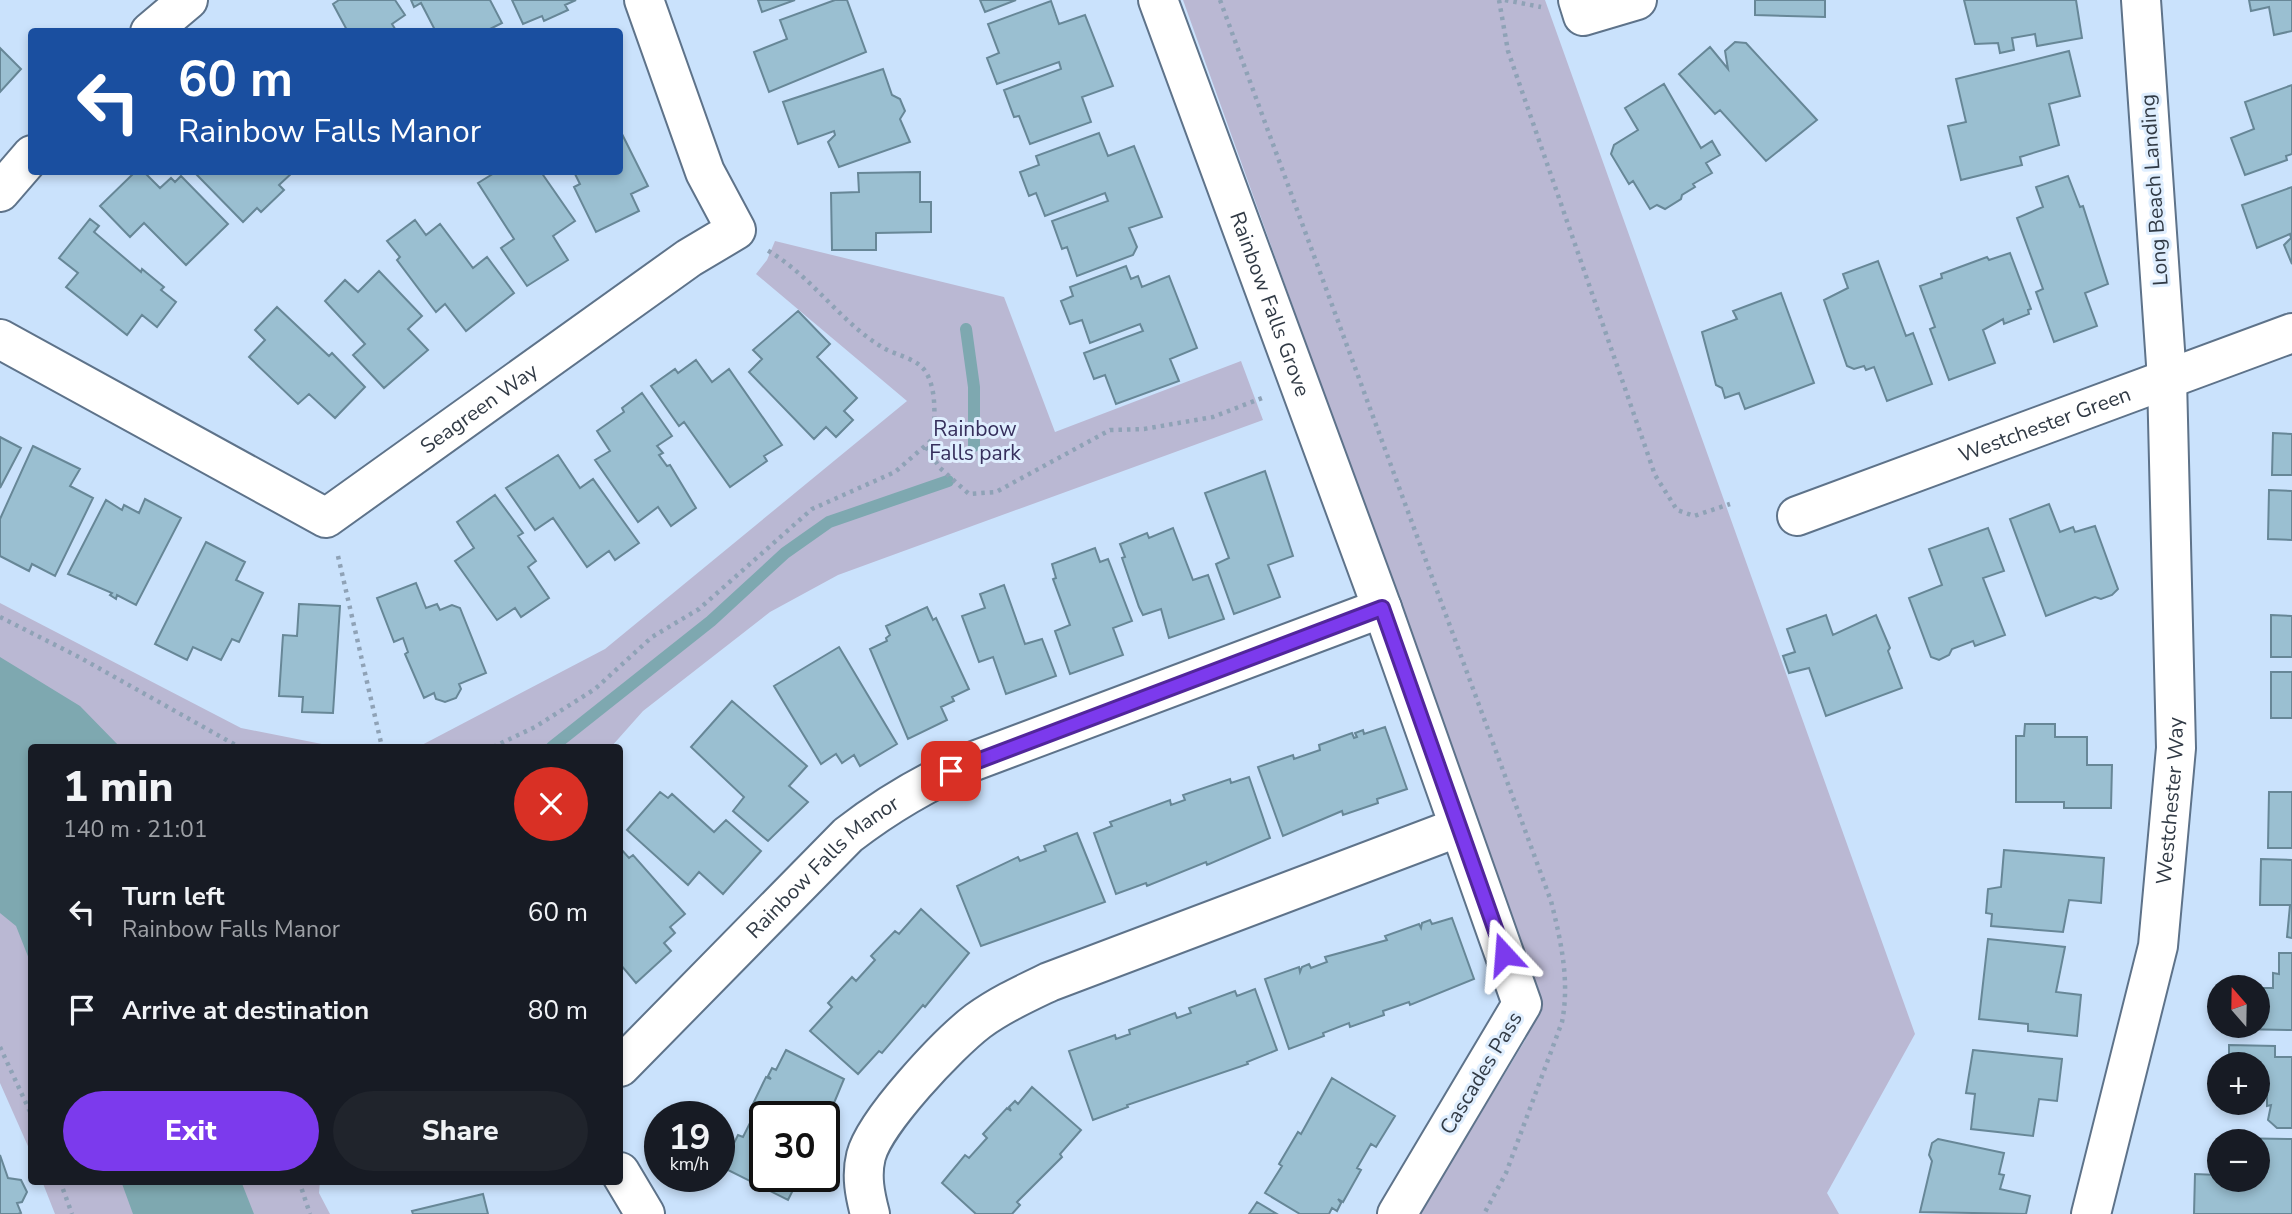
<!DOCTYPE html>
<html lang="en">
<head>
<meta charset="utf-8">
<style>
	:root { --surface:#171b24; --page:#20242c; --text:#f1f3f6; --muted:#9ea1a6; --accent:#7c3aed }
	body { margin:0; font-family:"Nunito Sans",sans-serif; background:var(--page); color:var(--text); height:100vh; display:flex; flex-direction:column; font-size:26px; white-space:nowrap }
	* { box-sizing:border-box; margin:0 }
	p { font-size:23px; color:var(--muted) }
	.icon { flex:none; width:38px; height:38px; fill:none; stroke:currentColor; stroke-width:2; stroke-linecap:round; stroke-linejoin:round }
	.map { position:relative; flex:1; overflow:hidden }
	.panel { position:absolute; left:28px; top:744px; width:595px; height:441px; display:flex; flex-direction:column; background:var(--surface); border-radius:7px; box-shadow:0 4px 10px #0003 }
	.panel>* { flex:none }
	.hud { position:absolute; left:28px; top:28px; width:595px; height:147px; border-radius:7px; box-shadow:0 4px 10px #0003; background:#1a4fa0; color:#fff; overflow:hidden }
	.needle { width:46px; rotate:340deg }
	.tools { position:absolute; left:2207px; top:975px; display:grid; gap:14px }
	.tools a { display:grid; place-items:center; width:63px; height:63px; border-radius:50%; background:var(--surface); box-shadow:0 4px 10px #0003; font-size:35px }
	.speed { position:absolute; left:644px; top:1101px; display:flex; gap:14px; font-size:35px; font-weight:700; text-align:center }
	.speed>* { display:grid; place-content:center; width:91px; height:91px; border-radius:50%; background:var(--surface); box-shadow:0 4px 10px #0003; line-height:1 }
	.speed small { font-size:18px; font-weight:400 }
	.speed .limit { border:4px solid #111; border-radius:10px; background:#fff; color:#111 }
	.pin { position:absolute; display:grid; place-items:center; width:60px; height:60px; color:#fff; margin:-30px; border-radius:14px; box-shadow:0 4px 10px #0006 }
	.me { position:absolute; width:77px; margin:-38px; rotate:341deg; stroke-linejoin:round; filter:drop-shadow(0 0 5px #0008) }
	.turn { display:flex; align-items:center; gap:24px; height:147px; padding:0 35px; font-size:32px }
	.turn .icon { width:91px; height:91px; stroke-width:2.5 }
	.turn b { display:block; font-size:49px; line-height:60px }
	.round { display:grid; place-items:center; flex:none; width:74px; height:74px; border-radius:37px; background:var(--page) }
	.headline { display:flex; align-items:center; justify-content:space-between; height:119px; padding:0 35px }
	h1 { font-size:42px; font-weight:800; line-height:52px }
	.primary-button { display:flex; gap:14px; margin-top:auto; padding:14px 35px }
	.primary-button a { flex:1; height:80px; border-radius:42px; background:var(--accent); color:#fff; font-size:28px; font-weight:800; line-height:80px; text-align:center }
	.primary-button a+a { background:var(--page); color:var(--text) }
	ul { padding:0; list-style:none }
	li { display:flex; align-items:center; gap:21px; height:98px; padding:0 35px }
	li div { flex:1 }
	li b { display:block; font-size:26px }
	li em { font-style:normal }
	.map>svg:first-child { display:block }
	.green { fill:#bab8d3 }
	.water { fill:#7ea8b0 }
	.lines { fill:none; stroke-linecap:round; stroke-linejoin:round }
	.stream { stroke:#7ea8b0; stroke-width:12 }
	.building { fill:#9abfd1; stroke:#678797; stroke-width:2 }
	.minor-casing { stroke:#5e738a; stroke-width:42 }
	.path { stroke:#8fa2b6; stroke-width:4.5; stroke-dasharray:3.5 5; stroke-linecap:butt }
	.minor { stroke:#fff; stroke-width:38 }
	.route-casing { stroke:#51269a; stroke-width:18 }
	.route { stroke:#7c3aed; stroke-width:12 }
	.labels { text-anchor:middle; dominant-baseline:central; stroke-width:6; stroke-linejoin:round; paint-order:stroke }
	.street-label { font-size:21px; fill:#313a45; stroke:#dfeefe }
	.park-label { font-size:21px; fill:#362f5c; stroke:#dfeefe }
</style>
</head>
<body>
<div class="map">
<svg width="2292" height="1214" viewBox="0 0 2292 1214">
	<rect width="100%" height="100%" fill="#cae2fc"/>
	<!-- green -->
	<path class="green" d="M1183 0H1545L1915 1034 1827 1193 1839 1214H1420L1527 1037 1536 1014 1535 982Z
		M775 241 1004 297 1055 432 1241 361 1263 420 838 575 770 612 643 711 611 747H418L605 649 907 401 756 274 767 260Z
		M0 603 241 728 337 747H32L31 1153 0 1083Z
		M42 1181H320L319 1193 330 1214H55Z"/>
	<!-- water -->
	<path class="water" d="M0 657 80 706 120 747H32L31 964 16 926 0 913Z
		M121 1181H241L254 1214H133Z"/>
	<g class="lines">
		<!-- stream -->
		<path class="stream" d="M966 329 974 387V446
			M552 747 711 621 785 553 829 522 948 481"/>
	</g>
	<!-- building -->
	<path class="building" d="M339 0H395L405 15 392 24 397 32H348L333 4Z
		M411 0H490L502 23 484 32H436L421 3 414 7Z
		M512 0H576L565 5 568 10 544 21 542 16 523 24Z
		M758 0H795L762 12Z
		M835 0H847L866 52 769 92 754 52 787 39 780 20Z
		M980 0H1016L985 12Z
		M1755 0H1825V17L1755 15Z
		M1964 0H2076L2082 38 2037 46 2035 34 2012 38 2014 50 2000 53 1998 43 1975 44Z
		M2249 0H2292V31L2274 35 2269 7 2251 11Z
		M1051 1 1059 24 1085 15 1113 86 1082 97 1091 122 1030 144 1019 116 1014 117 1004 90 1061 69 1059 62 997 84 987 58 999 53 988 24Z
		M1735 42 1746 43 1817 120 1766 161 1720 110 1715 114 1679 74 1710 47 1728 69 1725 51Z
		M0 48 21 69 0 92Z
		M2069 51 2080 96 2049 104 2059 145 2020 157 2022 165 1961 180 1948 126 1966 122 1956 79Z
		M883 69 892 95 900 99 905 111 900 119 910 142 839 167 828 142 835 135 834 131 798 144 783 102Z
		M1664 84 1701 148 1712 141 1720 155 1706 163 1712 173 1693 184 1695 187 1682 195 1681 199 1665 209 1657 205 1650 209 1633 181 1629 184 1611 154 1614 145 1638 130 1625 108Z
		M2292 85V154L2286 156 2287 160 2245 175 2231 138 2254 129 2245 102Z
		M620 130 648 186 631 194 639 211 596 232 574 187 580 184 574 172H620Z
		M1099 133 1108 156 1134 146 1162 217 1129 228 1137 247 1133 255 1077 276 1067 247 1062 249 1052 221 1108 201 1105 193 1045 216 1036 193 1029 196 1020 172 1039 165 1036 156Z
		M135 172H144L160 188 171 178 175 182 181 176 228 224 186 265 144 223 130 237 100 206Z
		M194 172H293L279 185 284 190 261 212 257 208 243 222Z
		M496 172H541L575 221 553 236 568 260 527 286 501 248 514 239 478 183Z
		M920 172V202H931V232L876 233V250H832L831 193 859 192 858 173Z
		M2068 176 2080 207 2083 206 2108 284 2085 293 2097 326 2054 342 2036 292 2043 289 2017 218 2043 207 2036 187Z
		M2292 187V264L2284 245 2291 238 2290 234 2257 248 2242 205Z
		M90 219 99 226 94 232 141 272 142 269 164 287 161 290 176 302 157 327 142 315 127 335 66 287 78 273 59 258Z
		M415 220 426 235 440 224 473 268 487 257 514 293 466 331 445 304 436 312 397 260 400 257 387 241Z
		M2010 253 2031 309 2028 310 2029 314 2004 324 2003 319 1983 330 1995 363 1949 380 1930 329 1935 327 1920 286 1942 278 1941 274 1987 257 1989 260Z
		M1878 261 1906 336 1913 333 1932 384 1887 401 1874 367 1866 370 1864 366 1854 369 1847 366 1824 300 1848 288 1843 274Z
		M1126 266 1131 279 1138 276 1142 287 1169 276 1197 348 1170 359 1179 381 1116 404 1105 375 1094 379 1084 353 1143 331 1140 324 1090 343 1082 320 1070 324 1061 301 1073 296 1070 287Z
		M379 271 422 316 408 329 428 350 384 388 353 355 365 344 325 301 345 280 358 292Z
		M1781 293 1814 383 1745 409 1739 393 1725 398 1722 388 1716 385 1702 332 1737 319 1733 311Z
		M277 307 329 356 332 353 365 387 335 418 309 394 298 404 249 357 265 340 255 330Z
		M798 311 830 344 817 357 857 398 844 411 853 420 836 437 826 427 814 439 749 372 762 359 753 350Z
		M696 360 712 382 729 369 782 445 764 456 767 461 730 487 684 422 679 426 651 386 675 369 678 373Z
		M642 393 672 436 657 446 663 453 659 455 667 466 670 465 696 508 671 526 658 507 638 522 595 460 610 451 597 431 624 412 622 408Z
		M2273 433 2292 434V475H2272Z
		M0 437 21 448 0 488Z
		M33 446 80 469 70 486 93 498 55 576 32 564 29 571 0 556V519Z
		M558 455 580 488 593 479 639 543 615 560 609 551 587 567 553 518 535 530 506 488Z
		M1265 471 1293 556 1268 565 1280 597 1234 614 1216 564 1229 558 1205 493Z
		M2269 490 2292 491V540L2268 539Z
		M495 495 523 533 518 536 536 561 528 567 549 598 521 617 515 608 497 620 455 561 474 548 457 522Z
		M145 499 181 518 136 605 117 595 116 599 110 595 112 593 68 574 106 500 122 510 124 505 139 513Z
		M2049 504 2060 532 2073 527 2075 532 2095 526 2118 589 2112 595 2101 599 2095 597 2046 616 2010 519Z
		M1173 528 1193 580 1208 575 1224 619 1169 638 1161 609 1143 615 1139 607 1122 558 1125 557 1120 544 1147 533 1149 538Z
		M1988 528 2004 571 1983 578 2005 635 1975 646 1973 641 1952 649 1949 655 1939 660 1931 657 1909 598 1942 585 1929 549Z
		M206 542 245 562 236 580 263 593 239 642 232 639 221 660 193 647 187 660 155 644Z
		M1095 548 1100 562 1108 559 1132 621 1113 628 1123 655 1070 674 1055 631 1070 625 1053 579 1056 578 1052 564Z
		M416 583 426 608 437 604 440 610 452 605 460 608 486 673 459 684 461 689 456 698 445 702 436 699 434 693 424 698 405 654 408 652 403 638 394 642 377 598Z
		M1004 585 1025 644 1042 639 1056 676 1006 694 993 657 979 662 962 616 985 608 980 594Z
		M299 604 340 606 333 713 302 712 303 697 279 696 283 635 297 636Z
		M927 607 933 620 936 618 969 689 952 697 954 701 941 707 947 720 908 739 870 649 887 641 886 638 890 635 886 626Z
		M1826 615 1833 635 1876 615 1890 648 1888 651 1902 688 1826 716 1809 668 1789 673 1783 656 1795 652 1787 629Z
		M2271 615 2292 616V657H2271Z
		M839 647 897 744 860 766 854 755 842 763 836 754 821 764 774 686Z
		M2271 672H2292V718H2271Z
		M732 701 807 766 789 786 808 802 768 841 733 811 744 797 691 747Z
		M2025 724H2055V737H2087V765H2112L2111 808H2064V802H2016V736H2024Z
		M1385 727 1407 789 1377 799 1378 803 1343 815 1342 811 1283 836 1258 767 1293 755 1294 759 1320 750 1319 745 1352 733 1354 738 1357 737 1355 733 1363 730 1364 734Z
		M1249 777 1270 838 1207 865 1206 862 1147 886 1146 883 1116 894 1094 833 1112 826 1110 822 1170 800 1171 805 1185 800 1183 795 1230 779 1231 783Z
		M660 792 668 798 672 794 714 832 726 820 761 851 723 894 699 872 688 885 627 830Z
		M2269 792H2292V848H2268Z
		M1077 833 1105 902 981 946 957 886 1018 857 1020 861 1046 851 1044 846Z
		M620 848 629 858 633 855 685 914 670 927 675 933 664 943 671 951 636 983 620 964Z
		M2004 850 2104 858 2101 903 2069 900 2063 932 1991 926 1992 914 1986 913 1988 889 2001 887Z
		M2261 859 2292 860V938L2287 937 2290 905H2260Z
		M921 909 969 953 925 1007 923 1005 882 1053 879 1051 858 1074 810 1031 832 1007 828 1003 852 977 856 981 875 960 871 956 895 931 899 934Z
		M1452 918 1474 979 1410 1005 1409 1002 1383 1011 1384 1015 1350 1027 1349 1023 1323 1033 1324 1036 1289 1049 1265 979 1299 967 1300 972 1302 967 1309 964 1311 968 1327 962 1325 957 1387 940 1385 936 1419 924 1421 928 1422 923 1430 920 1432 924Z
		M1988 939 2065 947 2056 992 2081 995 2077 1036 2028 1031V1024L1979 1019Z
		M2279 953H2292V1030L2238 1029V1026H2258V988H2273V973L2279 974Z
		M1255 989 1277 1050 1247 1062 1248 1064 1127 1105 1128 1107 1093 1120 1069 1051 1115 1035 1116 1039 1130 1034 1129 1030 1175 1013 1177 1018 1191 1013 1189 1008 1235 991 1237 996Z
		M2229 1045 2275 1046V1057H2292V1128H2277L2268 1120 2271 1105 2267 1106V1091H2258V1064H2229Z
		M786 1050 844 1079 824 1127V1116H765V1176H800L788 1200 722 1167 738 1135 743 1137 755 1113 750 1110 766 1077 771 1079 768 1076 772 1068 776 1070Z
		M1973 1050 2062 1059 2057 1101 2039 1099 2033 1136 1971 1129 1975 1094 1966 1093Z
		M1332 1078 1395 1116 1376 1147 1371 1144 1357 1168 1361 1170 1343 1202 1338 1199 1341 1203 1337 1211 1332 1208 1329 1214H1300L1265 1193 1282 1166 1279 1164 1298 1132 1301 1134Z
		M1032 1087 1081 1130 1060 1154 1062 1157 1017 1202 1020 1205 1012 1214H976L942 1183 965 1155 969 1158 987 1138 983 1134 1007 1108 1011 1111 1009 1107 1015 1101 1018 1104Z
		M2230 1138 2292 1139V1214H2194L2195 1174 2218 1175 2219 1158V1180H2258V1141H2230Z
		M1938 1139 2004 1153 1999 1174 2004 1175 2000 1189 2030 1196 2026 1214 1920 1212 1932 1161 1929 1155 1932 1143Z
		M0 1155 8 1178 21 1180 27 1192 22 1202 17 1203 21 1213 18 1214H0Z
		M483 1194 488 1214H413L412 1211Z
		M1257 1202 1277 1214H1249Z"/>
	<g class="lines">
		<!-- minor casing -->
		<g class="minor-casing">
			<g id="minor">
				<path id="s1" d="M1158 0 1382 608 1522 1004 1397 1214"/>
				<path d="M1578 0 1583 16 1637 0"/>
				<path d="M150 32 188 0"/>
				<path d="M0 192 32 155"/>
				<path id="s2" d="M0 339 326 518 689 258 736 230 705 172 644 0"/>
				<path id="s3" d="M1797 516 2292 333"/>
				<path id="s4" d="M620 1067 848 835C888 804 928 781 974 761L1382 608"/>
				<path d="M620 1172 645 1214"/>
				<path d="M870 1214C865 1195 861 1176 866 1156 875 1121 949 1043 978 1021 1000 1005 1024 994 1049 982L1459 827"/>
				<path id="s5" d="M2091 1214 2158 946 2176 748 2167 379 2141 0"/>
			</g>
		</g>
		<!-- path -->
		<path class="path" d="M1220 0 1551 901C1561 941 1570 981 1562 1022L1506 1173 1484 1214
			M1499 0 1508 51 1655 475 1677 510 1694 516 1730 504
			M1505 0 1541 7
			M926 447 940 468 969 494 996 492 1110 430 1144 429 1213 417 1262 398
			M338 556 382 747
			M0 617 79 657 239 747
			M493 747 535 727 595 689 652 637 699 609 812 509 895 472 934 438C934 417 937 393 927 374 919 358 896 356 882 347 840 322 813 277 767 250
			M0 1047 32 1116
			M60 1181 72 1214
			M299 1181 310 1214"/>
		<!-- minor -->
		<use href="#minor" class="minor"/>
	</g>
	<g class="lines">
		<!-- route casing -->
		<g class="route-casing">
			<path id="route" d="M951 771 1382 608 1504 954"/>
		</g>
		<!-- route -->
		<use href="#route" class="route"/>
	</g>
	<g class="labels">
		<!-- street labels -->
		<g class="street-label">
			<text transform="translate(2154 190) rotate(-94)">Long Beach Landing</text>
			<text stroke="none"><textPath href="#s1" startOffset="324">Rainbow Falls Grove</textPath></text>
			<text stroke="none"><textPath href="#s2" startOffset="560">Seagreen Way</textPath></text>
			<text stroke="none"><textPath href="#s3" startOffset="264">Westchester Green</textPath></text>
			<text stroke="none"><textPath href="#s5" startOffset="422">Westchester Way</textPath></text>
			<text stroke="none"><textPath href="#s4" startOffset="285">Rainbow Falls Manor</textPath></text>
			<text transform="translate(1481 1073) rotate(-59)">Cascades Pass</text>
		</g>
		<!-- park labels -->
		<g class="park-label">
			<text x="975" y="429">Rainbow<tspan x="975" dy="24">Falls park</tspan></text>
		</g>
	</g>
</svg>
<div class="tools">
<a><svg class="needle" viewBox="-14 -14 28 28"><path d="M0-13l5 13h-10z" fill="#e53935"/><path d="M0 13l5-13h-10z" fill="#9ea1a6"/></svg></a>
<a>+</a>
<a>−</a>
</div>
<div class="speed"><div>19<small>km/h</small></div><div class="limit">30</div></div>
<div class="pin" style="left:951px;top:771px;background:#d93025"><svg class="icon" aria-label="arrive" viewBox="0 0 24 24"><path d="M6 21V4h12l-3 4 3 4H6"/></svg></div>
<svg class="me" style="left:1504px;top:954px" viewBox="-20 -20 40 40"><path d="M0-17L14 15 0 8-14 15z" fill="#7c3aed" stroke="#fff" stroke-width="4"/></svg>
<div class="hud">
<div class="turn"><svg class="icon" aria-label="left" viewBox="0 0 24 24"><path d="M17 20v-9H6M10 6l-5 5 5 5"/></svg><div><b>60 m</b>Rainbow Falls Manor</div></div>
</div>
<section class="panel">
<div class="headline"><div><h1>1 min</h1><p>140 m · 21:01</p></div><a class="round" style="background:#d93025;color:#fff"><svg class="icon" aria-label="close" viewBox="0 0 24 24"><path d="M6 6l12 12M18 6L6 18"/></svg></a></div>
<ul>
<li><svg class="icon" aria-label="left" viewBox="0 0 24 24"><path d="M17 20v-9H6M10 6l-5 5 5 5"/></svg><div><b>Turn left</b><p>Rainbow Falls Manor</p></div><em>60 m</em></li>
<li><svg class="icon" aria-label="arrive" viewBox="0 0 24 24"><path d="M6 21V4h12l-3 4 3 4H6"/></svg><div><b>Arrive at destination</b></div><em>80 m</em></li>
</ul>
<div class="primary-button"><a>Exit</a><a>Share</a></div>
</section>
</div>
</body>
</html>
